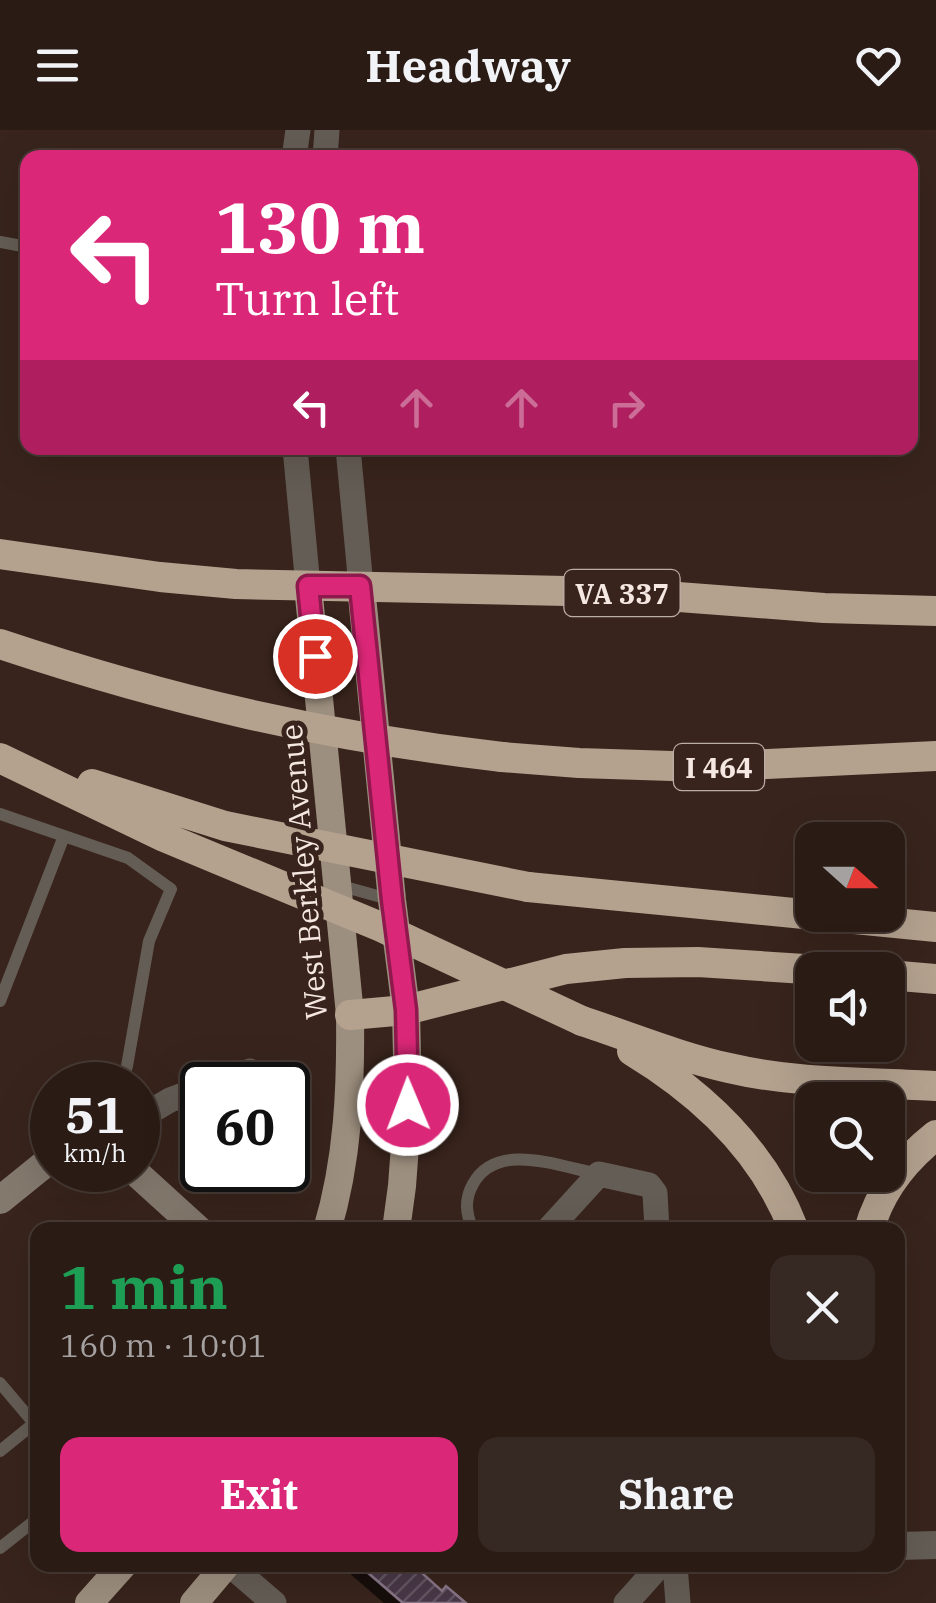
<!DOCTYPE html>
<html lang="en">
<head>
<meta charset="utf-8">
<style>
	:root { --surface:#2a1b15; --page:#362822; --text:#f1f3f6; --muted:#a5a1a0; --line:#463934; --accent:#db2777 }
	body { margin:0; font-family:"IBM Plex Serif",serif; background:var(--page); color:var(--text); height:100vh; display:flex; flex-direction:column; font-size:38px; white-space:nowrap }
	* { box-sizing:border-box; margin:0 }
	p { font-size:32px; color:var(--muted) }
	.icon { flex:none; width:55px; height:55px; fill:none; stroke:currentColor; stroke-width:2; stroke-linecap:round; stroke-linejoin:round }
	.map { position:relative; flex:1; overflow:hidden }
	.sheet { position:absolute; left:30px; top:1092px; width:875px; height:350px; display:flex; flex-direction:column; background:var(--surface); border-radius:20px; box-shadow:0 10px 40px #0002,0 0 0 2px var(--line) }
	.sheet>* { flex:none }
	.banner { position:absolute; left:20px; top:20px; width:898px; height:305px; border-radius:20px; box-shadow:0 10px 40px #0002,0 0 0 2px var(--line); background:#db2777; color:#fff; overflow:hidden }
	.needle { width:65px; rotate:111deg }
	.tools { position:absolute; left:795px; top:692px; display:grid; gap:20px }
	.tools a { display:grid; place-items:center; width:110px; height:110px; border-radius:20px; background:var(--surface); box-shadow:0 10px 40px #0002,0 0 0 2px var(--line); font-size:50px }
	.speed { position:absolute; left:30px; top:932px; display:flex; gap:20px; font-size:50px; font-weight:700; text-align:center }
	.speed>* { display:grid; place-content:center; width:130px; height:130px; border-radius:50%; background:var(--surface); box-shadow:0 10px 40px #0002,0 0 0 2px var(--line); line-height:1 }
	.speed small { font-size:25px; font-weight:400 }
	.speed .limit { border:5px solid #111; border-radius:15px; background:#fff; color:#111 }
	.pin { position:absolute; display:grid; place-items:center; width:85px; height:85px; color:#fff; margin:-42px; border:5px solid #fff; border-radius:50%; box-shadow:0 2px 10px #0007 }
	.me { position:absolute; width:110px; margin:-55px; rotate:359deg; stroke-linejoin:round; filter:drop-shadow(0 0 8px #0008) }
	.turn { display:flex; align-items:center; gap:35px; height:210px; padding:0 30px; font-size:45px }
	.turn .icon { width:130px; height:130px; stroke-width:2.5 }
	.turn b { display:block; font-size:70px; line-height:85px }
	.lanes { display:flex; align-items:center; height:95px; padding:0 30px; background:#0003; justify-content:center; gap:50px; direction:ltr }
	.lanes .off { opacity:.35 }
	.round { display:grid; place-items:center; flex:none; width:105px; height:105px; border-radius:20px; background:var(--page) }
	.overview { display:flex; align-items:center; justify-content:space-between; height:170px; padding:0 30px }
	h1 { font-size:60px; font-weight:800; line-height:75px; color:#1e9e55 }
	.primary-button { display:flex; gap:20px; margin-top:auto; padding:20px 30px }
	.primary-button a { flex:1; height:115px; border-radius:20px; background:var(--accent); color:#fff; font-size:40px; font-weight:800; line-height:115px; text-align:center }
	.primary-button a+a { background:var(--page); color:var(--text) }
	header { display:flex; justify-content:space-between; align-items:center; height:130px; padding:0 30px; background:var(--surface); font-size:45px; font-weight:800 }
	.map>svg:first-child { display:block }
	.building { fill:url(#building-hatch); stroke:#877485; stroke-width:2.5; filter:url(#shadow) }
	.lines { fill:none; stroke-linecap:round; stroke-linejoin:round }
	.service { stroke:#645d55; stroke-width:12 }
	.minor { stroke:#645d55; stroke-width:25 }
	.tertiary { stroke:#645d55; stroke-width:28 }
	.secondary { stroke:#84796d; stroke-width:28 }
	.primary { stroke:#9d8f7f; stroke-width:28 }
	.motorway { stroke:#b4a28f; stroke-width:30 }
	.motorway-bridge { stroke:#b4a28f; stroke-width:30 }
	.route-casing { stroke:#8e194d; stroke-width:25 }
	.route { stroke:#db2777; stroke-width:18 }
	.labels { text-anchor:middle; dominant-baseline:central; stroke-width:10; stroke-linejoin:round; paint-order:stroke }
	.shield { fill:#38241c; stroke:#bcaca7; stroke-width:2.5 }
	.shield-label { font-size:28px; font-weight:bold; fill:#f5e7e2 }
	.street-label { font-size:30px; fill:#f5e7e2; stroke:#38241c }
</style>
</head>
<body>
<header><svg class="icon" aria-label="menu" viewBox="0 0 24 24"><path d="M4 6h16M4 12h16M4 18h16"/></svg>Headway<svg class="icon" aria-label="heart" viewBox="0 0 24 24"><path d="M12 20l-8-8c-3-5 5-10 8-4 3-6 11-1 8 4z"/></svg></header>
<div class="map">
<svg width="936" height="1473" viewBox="0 0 936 1473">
	<defs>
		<pattern id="building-hatch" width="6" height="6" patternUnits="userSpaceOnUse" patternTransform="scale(2.5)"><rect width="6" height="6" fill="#483847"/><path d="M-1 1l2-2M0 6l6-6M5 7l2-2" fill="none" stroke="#635561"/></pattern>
		<filter id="shadow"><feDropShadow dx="-8" dy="8" stdDeviation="0" flood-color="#0009"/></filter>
	</defs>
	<rect width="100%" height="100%" fill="#38241c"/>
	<!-- building -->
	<path class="building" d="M359 1435H413L442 1461 446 1456 466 1473H403Z"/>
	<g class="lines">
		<!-- service -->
		<path class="service" d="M0 112 28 117
			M0 684 128 728 171 759 149 811 127 936 121 955
			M338 755 392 770
			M0 871 64 706
			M473 1100C466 1084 464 1070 473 1054 497 1010 560 1037 599 1044
			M0 1253 38 1298
			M0 1321 37 1291
			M0 1418 38 1388"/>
		<!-- minor -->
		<path class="minor" d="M294 28 298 0
			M325 28 327 0
			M295 318 308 456
			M348 318 361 456
			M212 955 250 941
			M138 989 170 970 202 958
			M548 1100 599 1044 649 1055 655 1063 657 1100
			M230 1435 274 1473
			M675 1435 678 1473
			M626 1473 660 1435"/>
		<!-- tertiary -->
		<path class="tertiary" d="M898 1416 936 1415"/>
		<!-- secondary -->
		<path class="secondary" d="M133 1040 199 1100
			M0 1070 52 1028"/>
		<!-- primary -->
		<path class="primary" d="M308 456 350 885C351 958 348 1030 327 1100
			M361 456 392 770 406 880 408 975 402 1056 396 1100
			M89 1473 123 1435
			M194 1473 226 1435"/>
		<!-- motorway -->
		<path class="motorway" d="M0 424 160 447 236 454 613 462 824 478 936 481
			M502 627 579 633 703 637 936 626
			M528 757 936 797
			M888 845 936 849
			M350 885 406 880 566 839 625 833 698 832 820 840
			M582 891C631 907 679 927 729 938 797 954 867 952 936 956
			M632 921C703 964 764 1021 794 1100
			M869 1100C880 1060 904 1030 936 1005"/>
		<!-- motorway-bridge -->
		<path class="motorway-bridge" d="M0 514C168 570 326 607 502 627
			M0 628 164 707 381 797 582 891
			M92 654 225 696 528 757"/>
	</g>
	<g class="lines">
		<!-- route casing -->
		<g class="route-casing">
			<path id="route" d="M315 526 308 456H360L392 770 406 880 408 975"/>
		</g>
		<!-- route -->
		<use href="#route" class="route"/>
	</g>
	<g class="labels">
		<!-- shield labels -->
		<g class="shield">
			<rect x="564.5" y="440" width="115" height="46" rx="8"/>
			<rect x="674" y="614" width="90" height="46" rx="8"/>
		</g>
		<g class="shield-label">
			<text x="622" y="463">VA 337</text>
			<text x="719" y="637">I 464</text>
		</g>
		<!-- street labels -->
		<g class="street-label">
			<text transform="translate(303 742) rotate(-95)">West Berkley Avenue</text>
		</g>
	</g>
</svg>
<div class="tools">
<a><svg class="needle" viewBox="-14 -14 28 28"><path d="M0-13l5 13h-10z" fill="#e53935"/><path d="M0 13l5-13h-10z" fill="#a5a1a0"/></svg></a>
<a><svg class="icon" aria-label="sound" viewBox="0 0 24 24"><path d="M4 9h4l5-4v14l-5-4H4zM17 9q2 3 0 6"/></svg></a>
<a><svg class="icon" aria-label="search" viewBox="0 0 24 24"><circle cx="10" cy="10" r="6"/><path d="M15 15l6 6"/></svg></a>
</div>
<div class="speed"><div>51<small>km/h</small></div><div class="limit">60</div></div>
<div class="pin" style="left:315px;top:526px;background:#d93025"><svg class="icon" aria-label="arrive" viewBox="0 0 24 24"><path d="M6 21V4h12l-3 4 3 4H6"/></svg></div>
<svg class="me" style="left:408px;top:975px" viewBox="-20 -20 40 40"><circle r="17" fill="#db2777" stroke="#fff" stroke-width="3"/><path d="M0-11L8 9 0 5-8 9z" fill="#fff"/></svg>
<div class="banner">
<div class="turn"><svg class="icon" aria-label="left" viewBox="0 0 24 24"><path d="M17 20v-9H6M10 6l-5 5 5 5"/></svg><div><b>130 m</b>Turn left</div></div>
<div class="lanes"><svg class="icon" aria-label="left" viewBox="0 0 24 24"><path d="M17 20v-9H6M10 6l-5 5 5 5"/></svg><svg class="icon off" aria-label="ahead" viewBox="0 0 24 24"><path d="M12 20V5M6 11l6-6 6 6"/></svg><svg class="icon off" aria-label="ahead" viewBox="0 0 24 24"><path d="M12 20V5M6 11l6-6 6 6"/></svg><svg class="icon off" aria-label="right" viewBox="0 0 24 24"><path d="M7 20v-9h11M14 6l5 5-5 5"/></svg></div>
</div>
<section class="sheet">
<div class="overview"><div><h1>1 min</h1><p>160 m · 10:01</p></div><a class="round"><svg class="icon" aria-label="close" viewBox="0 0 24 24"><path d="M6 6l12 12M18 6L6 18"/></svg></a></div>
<div class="primary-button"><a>Exit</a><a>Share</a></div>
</section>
</div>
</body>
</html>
